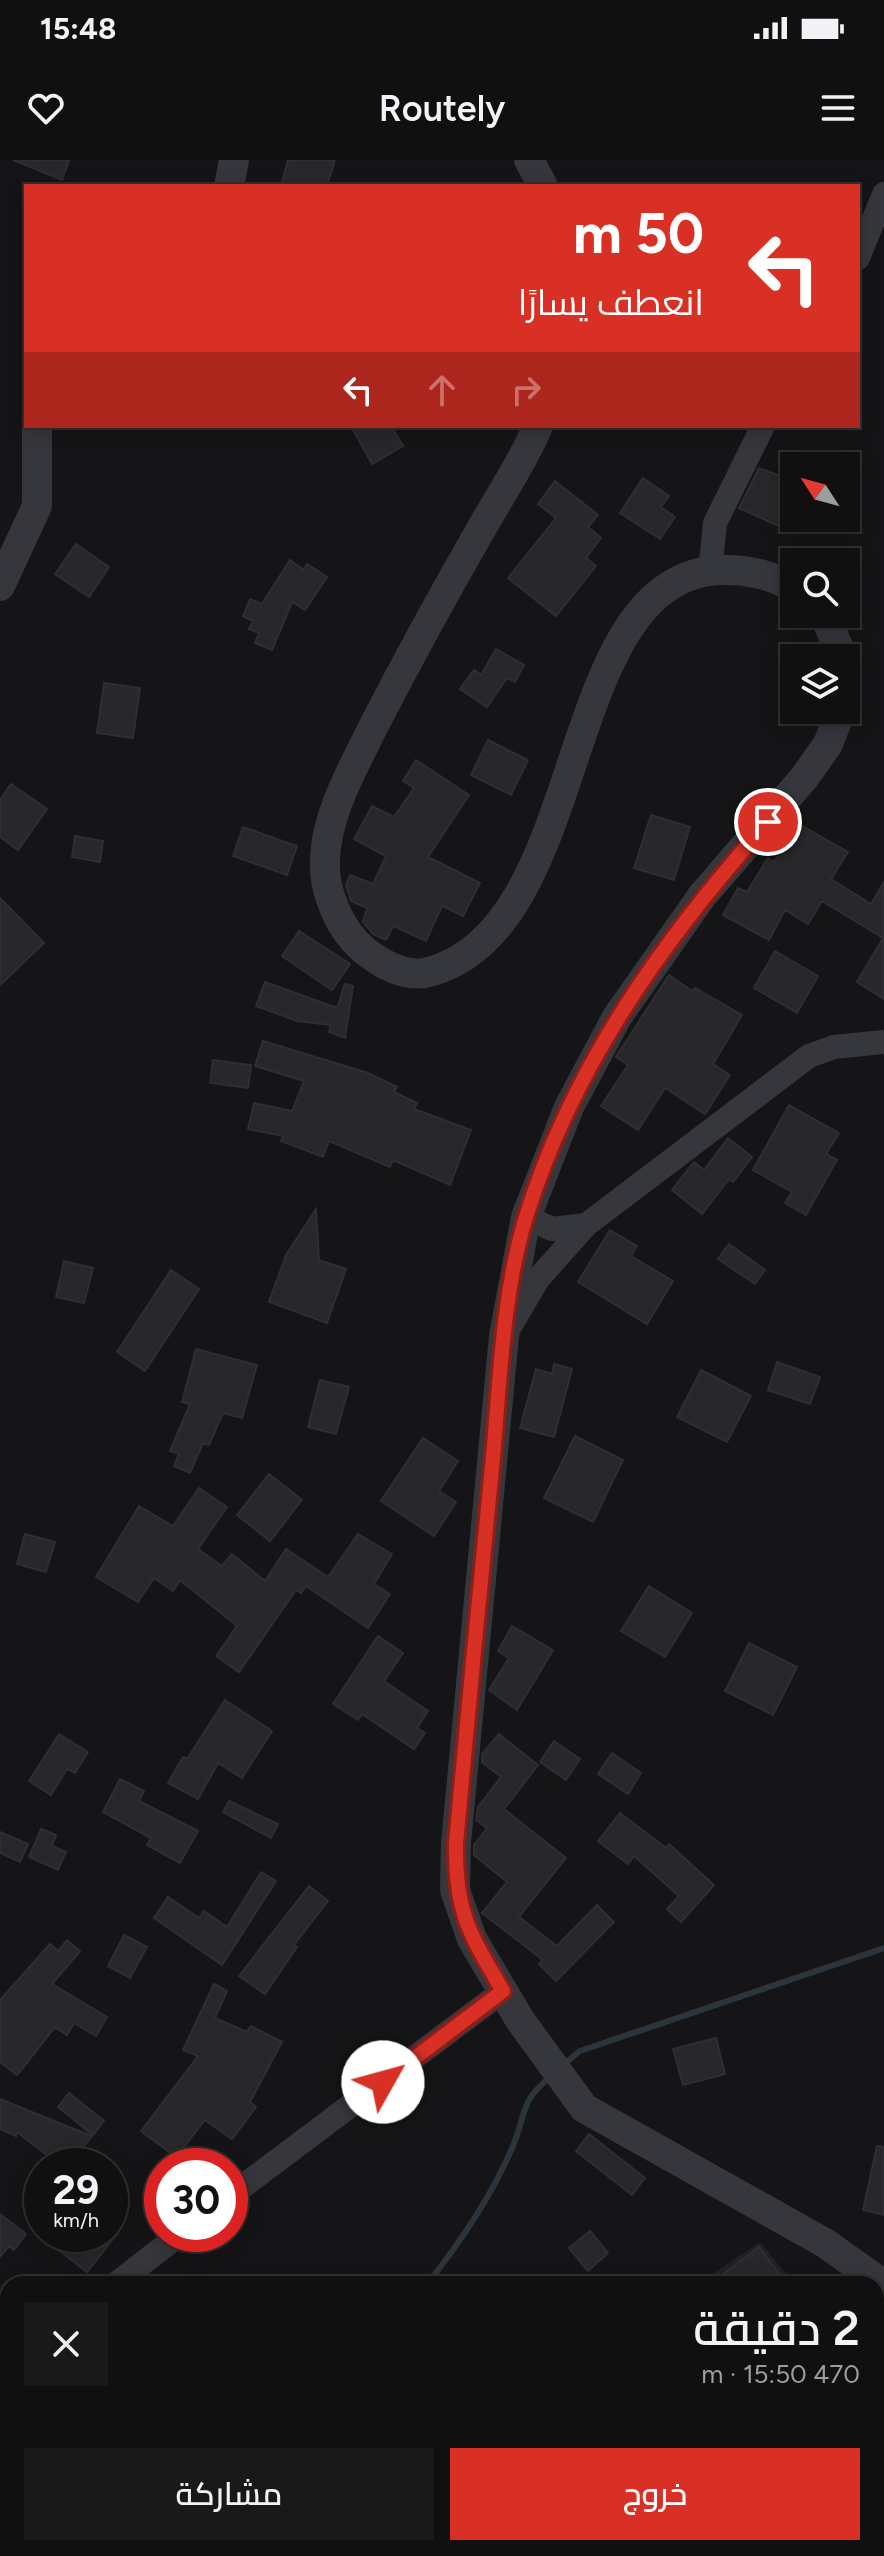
<!DOCTYPE html>
<html lang="ar">
<head>
<meta charset="utf-8">
<style>
	:root { --surface:#101011; --page:#19191a; --text:#f1f3f6; --muted:#9c9d9f; --line:#303031; --accent:#d93025 }
	body { margin:0; font-family:Figtree,Cairo,sans-serif; background:var(--page); color:var(--text); direction:rtl; height:100vh; display:flex; flex-direction:column; font-size:30px; white-space:nowrap }
	* { box-sizing:border-box; margin:0 }
	p { font-size:26px; color:var(--muted) }
	.icon { flex:none; width:44px; height:44px; fill:none; stroke:currentColor; stroke-width:2; stroke-linecap:round; stroke-linejoin:round }
	.map { position:relative; flex:1; overflow:hidden; direction:ltr }
	.drawer { position:absolute; left:0px; top:2116px; width:884px; height:280px; display:flex; flex-direction:column; background:var(--surface); border-radius:24px 24px 0 0; box-shadow:0 4px 20px #0003,0 0 0 2px var(--line); direction:rtl }
	.drawer>* { flex:none }
	.top-card { position:absolute; left:24px; top:24px; width:836px; height:244px; border-radius:0px; box-shadow:0 4px 20px #0003,0 0 0 2px var(--line); direction:rtl; background:#d93025; color:#fff; overflow:hidden }
	.needle { width:52px; rotate:306deg }
	.buttons { position:absolute; left:780px; top:292px; display:grid; gap:16px }
	.buttons a { display:grid; place-items:center; width:80px; height:80px; border-radius:0px; background:var(--surface); box-shadow:0 4px 20px #0003,0 0 0 2px var(--line); font-size:40px }
	.speed { position:absolute; left:24px; top:1988px; display:flex; gap:16px; font-size:40px; font-weight:700; text-align:center }
	.speed>* { display:grid; place-content:center; width:104px; height:104px; border-radius:50%; background:var(--surface); box-shadow:0 4px 20px #0003,0 0 0 2px var(--line); line-height:1 }
	.speed small { font-size:20px; font-weight:400 }
	.speed .limit { border:12px solid #d22; background:#fff; color:#111 }
	.pin { position:absolute; display:grid; place-items:center; width:68px; height:68px; color:#fff; margin:-34px; border:4px solid #fff; border-radius:50%; box-shadow:0 2px 8px #0007 }
	.me { position:absolute; width:88px; margin:-44px; rotate:52deg; stroke-linejoin:round; filter:drop-shadow(0 0 6px #0008) }
	.turn { display:flex; align-items:center; gap:28px; height:168px; padding:0 24px; font-size:36px }
	.turn .icon { width:104px; height:104px; stroke-width:2.5 }
	.turn b { display:block; font-size:56px; line-height:68px }
	.lanes { display:flex; align-items:center; height:76px; padding:0 24px; background:#0003; justify-content:center; gap:40px; direction:ltr }
	.lanes .off { opacity:.35 }
	.round { display:grid; place-items:center; flex:none; width:84px; height:84px; border-radius:0px; background:var(--page) }
	.overview { display:flex; align-items:center; justify-content:space-between; height:136px; padding:0 24px }
	h1 { font-size:48px; font-weight:600; line-height:60px }
	.primary-button { display:flex; gap:16px; margin-top:auto; padding:16px 24px }
	.primary-button a { flex:1; height:92px; border-radius:0px; background:var(--accent); color:#fff; font-size:32px; font-weight:600; line-height:92px; text-align:center }
	.primary-button a+a { background:var(--page); color:var(--text) }
	.status { display:flex; justify-content:space-between; align-items:center; height:56px; padding:0 40px; background:var(--surface); direction:ltr }
	.status svg { height:22px; fill:currentColor }
	header { display:flex; justify-content:space-between; align-items:center; height:104px; padding:0 24px; background:var(--surface); font-size:36px; font-weight:600 }
	.map>svg:first-child { display:block }
	.built { fill:#212124 }
	.lines { fill:none; stroke-linecap:round; stroke-linejoin:round }
	.stream { stroke:#2b353b; stroke-width:6 }
	.building { fill:#28282b; stroke:#2f2f33; stroke-width:2 }
	.minor { stroke:#36373c; stroke-width:24 }
	.tertiary { stroke:#36373c; stroke-width:30 }
	.route-casing { stroke:#8d1f18; stroke-width:20 }
	.route { stroke:#d93025; stroke-width:14 }
</style>
</head>
<body>
<div class="status"><b>15:48</b><svg viewBox="0 0 49 12"><path d="M0 12V9h3v3zM5 12V6h3v6zM10 12V3h3v9zM15 12V0h3v12zM26 1h20v11H26zM47 4h2v5h-2z"/></svg></div>
<header><svg class="icon" aria-label="menu" viewBox="0 0 24 24"><path d="M4 6h16M4 12h16M4 18h16"/></svg>Routely<svg class="icon" aria-label="heart" viewBox="0 0 24 24"><path d="M12 20l-8-8c-3-5 5-10 8-4 3-6 11-1 8 4z"/></svg></header>
<div class="map">
<svg width="884" height="2396" viewBox="0 0 884 2396">
	<rect width="100%" height="100%" fill="#151517"/>
	<!-- built -->
	<path class="built" d="M760 2082 795 2124H697Z
		M311 2388H713L718 2396H302Z"/>
	<g class="lines">
		<!-- stream -->
		<path class="stream" d="M564 1904 580 1891 884 1788
			M427 2124C460 2083 492 2035 513 1986 527 1952 519 1943 550 1917
			M22 2396 29 2388"/>
	</g>
	<!-- building -->
	<path class="building" d="M13 0H69L62 20Z
		M288 0H335L327 26H281Z
		M351 266H391L403 286 372 304Z
		M759 308 794 321V373L739 348Z
		M643 318 669 336 661 347 675 357 660 379 620 353Z
		M555 321 598 355 588 367 601 378 586 398 596 406 556 456 508 418 556 358 538 344Z
		M76 384 109 407 89 437 55 414Z
		M290 400 304 410 307 404 327 417 305 450 292 442 272 490 255 483 259 473 249 469 253 461 243 456 250 439 262 444Z
		M496 489 524 505 515 522 507 518 487 547 460 529 474 510 481 515Z
		M104 523 140 528 133 578 97 573Z
		M488 580 528 600 511 635 471 615Z
		M416 600 469 635 428 697 480 723 463 756 442 746 426 781 393 766 386 780 373 774 363 762 367 748 351 741 346 725 350 715 373 724 386 696 354 679 372 646 394 657 414 628 403 621Z
		M11 624 47 649 18 690 0 677V640Z
		M651 655 690 667 674 720 634 708Z
		M797 663 848 692 831 719 871 744 884 722V839L857 822 883 778 822 741 808 764 785 750 769 780 723 755 738 728 747 732 768 698 774 702Z
		M243 667 297 686 287 715 233 696Z
		M75 676 103 681 100 702 72 697Z
		M0 738 44 783 0 825Z
		M299 771 350 804 332 830 282 796Z
		M775 791 818 816 797 853 754 828Z
		M669 815 692 831 695 828 742 855 713 904 730 915 705 954 665 928 638 970 601 946 628 905 616 897Z
		M265 822 337 848 345 824 353 826 345 878 329 872 331 865 297 861 256 846Z
		M263 881 368 913 397 927 394 932 417 943 414 949 471 970 450 1025 393 1000 390 1007 329 981 323 997 281 981 283 976 248 969 254 943 292 951 304 921 255 906Z
		M213 900 251 905 248 928 210 923Z
		M789 945 839 973 826 994 837 1000 806 1055 785 1043 792 1032 753 1010Z
		M728 978 752 997 733 1022 729 1019 702 1054 672 1030 694 1002 704 1010Z
		M316 1049 319 1100 346 1109 327 1163 269 1142 286 1095Z
		M610 1070 637 1086 631 1096 673 1121 647 1164 578 1122Z
		M729 1084 765 1110 755 1124 718 1099Z
		M64 1101 93 1108 84 1143 56 1137Z
		M171 1110 199 1129 145 1211 117 1192Z
		M196 1189 257 1205 242 1258 223 1253 209 1285 203 1283 190 1313 174 1306 179 1294 170 1291 190 1244 182 1242Z
		M777 1202 820 1217 810 1244 768 1230Z
		M554 1204 572 1209 554 1277 520 1268 536 1209 552 1214Z
		M701 1210 751 1236 727 1282 677 1257Z
		M320 1220 349 1227 336 1274 308 1267Z
		M575 1276 623 1300 593 1362 544 1338Z
		M423 1278 458 1301 439 1331 456 1342 434 1376 381 1341Z
		M269 1314 302 1340 270 1381 237 1355Z
		M199 1328 227 1347 198 1389 222 1406 232 1394 265 1421 286 1389 328 1417 358 1374 392 1394 374 1424 390 1434 368 1468 306 1426 301 1433 296 1430 239 1512 216 1496 237 1466 180 1420 173 1431 154 1418 138 1442 96 1417 139 1346 173 1366Z
		M25 1374 55 1382 46 1412 17 1404Z
		M649 1426 692 1453 665 1497 621 1471Z
		M512 1466 553 1490 517 1550 489 1530 509 1498 498 1491Z
		M378 1476 403 1493 384 1521 428 1551 417 1568 425 1573 414 1589 362 1554 358 1560 333 1544Z
		M749 1483 797 1507 773 1555 725 1531Z
		M225 1540 272 1571 242 1618 218 1603 198 1639 168 1623 183 1597 187 1599Z
		M59 1574 88 1592 75 1613 67 1609 51 1635 29 1621Z
		M499 1574 538 1605 504 1649 566 1698 519 1757 557 1786 597 1745 614 1762 556 1821 539 1804 543 1800 482 1753 507 1722 474 1695V1685L487 1668 476 1660 478 1647 501 1617 482 1602V1594Z
		M554 1581 580 1599 566 1620 540 1602Z
		M612 1593 641 1613 628 1634 598 1614Z
		M120 1619 144 1631 139 1641 198 1671 180 1703 147 1685 151 1678 103 1652Z
		M229 1641 278 1664 271 1678 223 1652Z
		M620 1653 666 1688 669 1684 714 1725 681 1762 667 1749 679 1736 634 1696 628 1704 598 1681Z
		M41 1669 56 1675 52 1686 66 1692 58 1710 29 1697Z
		M0 1672 28 1684 20 1702 0 1693Z
		M261 1712 276 1721 222 1805 154 1758 168 1737 199 1758 204 1751 227 1767Z
		M309 1726 328 1741 294 1785 297 1787 265 1834 239 1816Z
		M124 1775 147 1787 130 1818 108 1806Z
		M67 1780 80 1791 52 1824 107 1857 96 1876 74 1863 67 1875 55 1867 17 1915 0 1902V1840L50 1784 58 1791Z
		M214 1824 227 1831 215 1858 247 1872 251 1866 282 1882 250 1942 256 1947 232 1979 205 1960 176 1997 141 1971 198 1896 183 1890Z
		M716 1878 725 1914 683 1925 673 1889Z
		M69 1933 104 1961 93 1975 58 1947Z
		M0 1939 54 1961 92 1976 69 2006H61L17 1972 16 1976 0 1969Z
		M589 1974 645 2018 632 2035 576 1991Z
		M877 1986 884 1987V2055L863 2050Z
		M0 2054 26 2074 14 2090 9 2086 0 2097Z
		M590 2071 608 2093 588 2111 569 2088Z
		M38 2074H117L87 2112Z
		M759 2087 787 2124H710Z"/>
	<g class="lines">
		<!-- minor -->
		<path class="minor" d="M858 98 884 34
			M710 411 715 363 763 266
			M526 1057 552 1069 586 1065 809 896 834 887 884 882
			M511 1165 538 1119 586 1065
			M230 2036 503 1831
			M116 2124 180 2074
			M0 2232 8 2223
			M876 2324 884 2276
			M876 2377 884 2378
			M824 2396 844 2388"/>
		<!-- tertiary -->
		<path class="tertiary" d="M529 0 543 26
			M229 26 234 0
			M538 266C523 302 499 337 480 371 442 437 406 503 371 571 352 610 325 657 325 702 324 726 334 753 348 773 364 795 401 820 429 812 594 768 554 416 721 410 746 409 773 415 794 428
			M0 426 37 346V266
			M824 454 843 498
			M841 550 828 584 804 618 702 736 617 857 569 947 526 1057 504 1176 456 1683 455 1730 472 1779 520 1860 584 1948 825 2083 884 2125"/>
	</g>
	<g class="lines">
		<!-- route casing -->
		<g class="route-casing">
			<path id="route" d="M383 1922 503 1831C469 1773 455 1752 456 1683 468 1554 480 1426 493 1297 500 1220 503 1131 526 1057 573 905 664 779 768 662"/>
		</g>
		<!-- route -->
		<use href="#route" class="route"/>
	</g>
</svg>
<div class="buttons">
<a><svg class="needle" viewBox="-14 -14 28 28"><path d="M0-13l5 13h-10z" fill="#e53935"/><path d="M0 13l5-13h-10z" fill="#9c9d9f"/></svg></a>
<a><svg class="icon" aria-label="search" viewBox="0 0 24 24"><circle cx="10" cy="10" r="6"/><path d="M15 15l6 6"/></svg></a>
<a><svg class="icon" aria-label="layers" viewBox="0 0 24 24"><path d="M12 4l9 5-9 5-9-5zM3 14l9 5 9-5"/></svg></a>
</div>
<div class="speed"><div>29<small>km/h</small></div><div class="limit">30</div></div>
<div class="pin" style="left:768px;top:662px;background:#d93025"><svg class="icon" aria-label="arrive" viewBox="0 0 24 24"><path d="M6 21V4h12l-3 4 3 4H6"/></svg></div>
<svg class="me" style="left:383px;top:1922px" viewBox="-20 -20 40 40"><circle r="19" fill="#fff"/><path d="M0-13L10 11 0 6-10 11z" fill="#d93025"/></svg>
<div class="top-card">
<div class="turn"><svg class="icon" aria-label="left" viewBox="0 0 24 24"><path d="M17 20v-9H6M10 6l-5 5 5 5"/></svg><div><b>50 m</b>انعطف يسارًا</div></div>
<div class="lanes"><svg class="icon" aria-label="left" viewBox="0 0 24 24"><path d="M17 20v-9H6M10 6l-5 5 5 5"/></svg><svg class="icon off" aria-label="ahead" viewBox="0 0 24 24"><path d="M12 20V5M6 11l6-6 6 6"/></svg><svg class="icon off" aria-label="right" viewBox="0 0 24 24"><path d="M7 20v-9h11M14 6l5 5-5 5"/></svg></div>
</div>
<section class="drawer">
<div class="overview"><div><h1>2 دقيقة</h1><p>470 m · 15:50</p></div><a class="round"><svg class="icon" aria-label="close" viewBox="0 0 24 24"><path d="M6 6l12 12M18 6L6 18"/></svg></a></div>
<div class="primary-button"><a>خروج</a><a>مشاركة</a></div>
</section>
</div>
</body>
</html>
